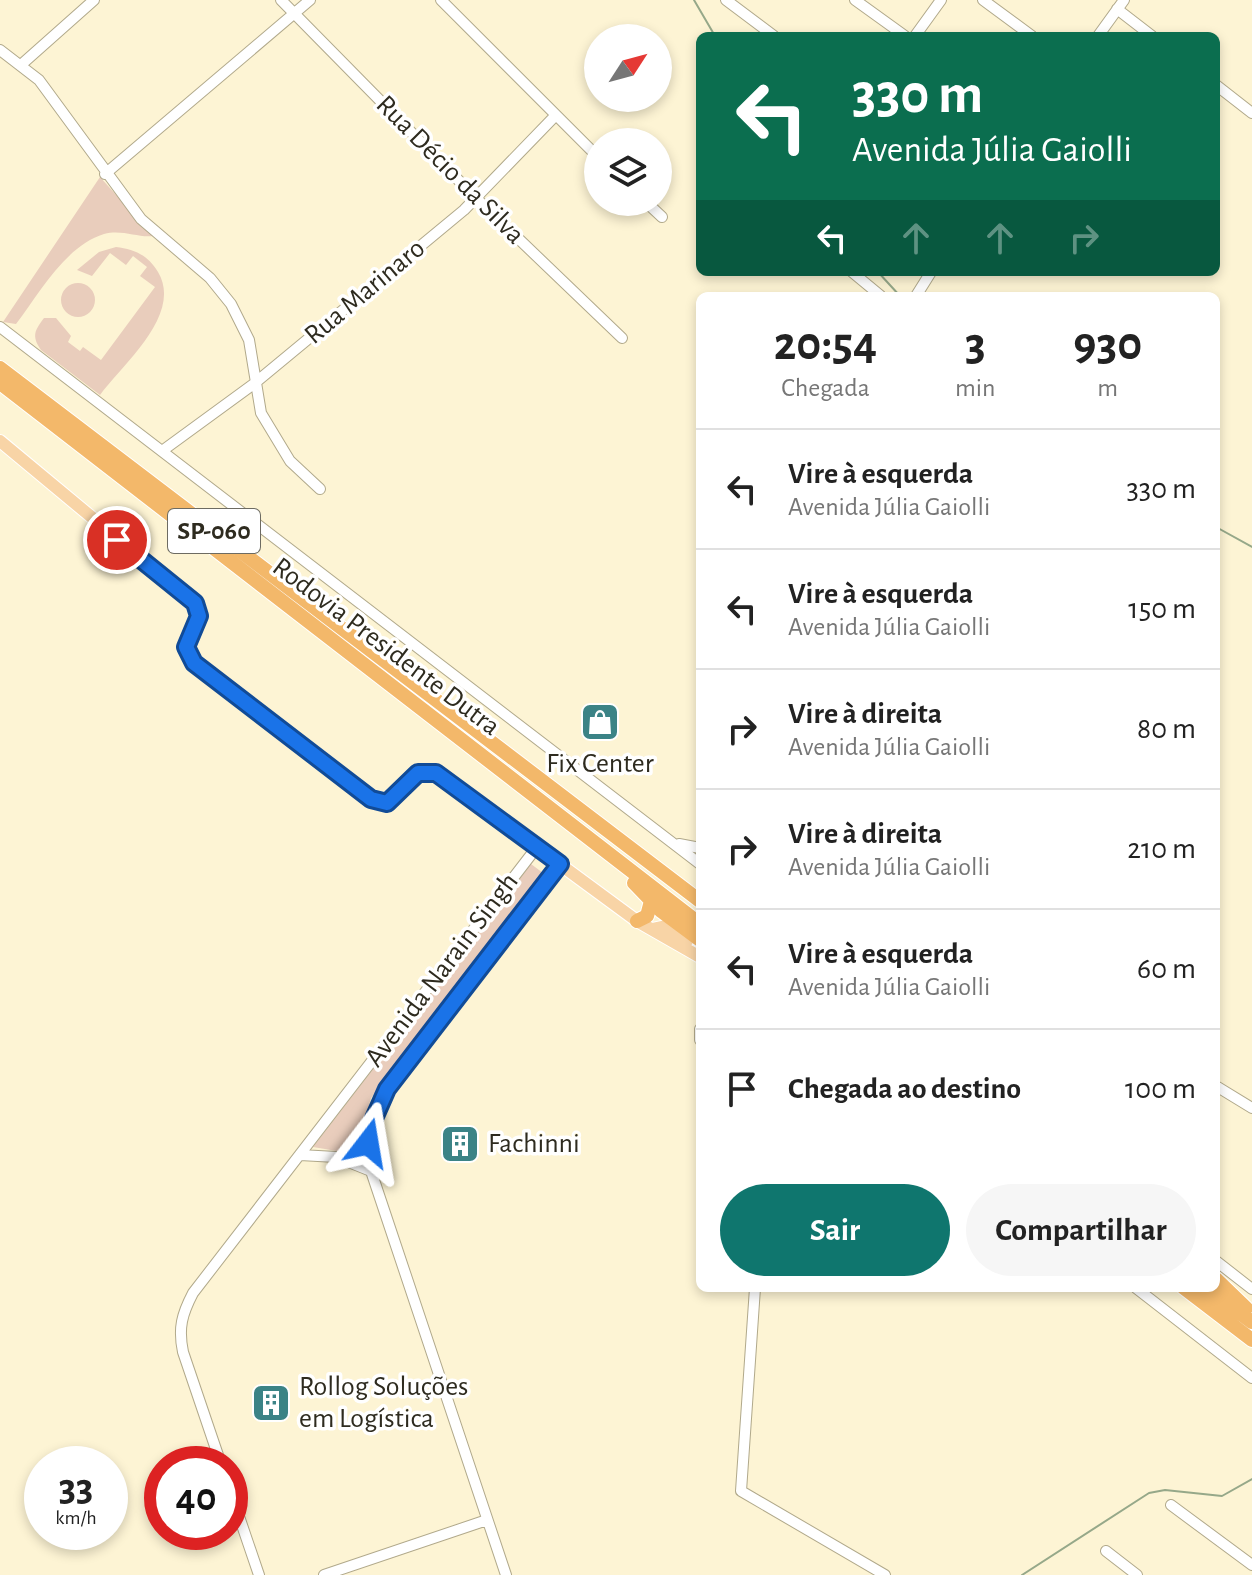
<!DOCTYPE html>
<html lang="pt">
<head>
<meta charset="utf-8">
<style>
	:root { --surface:#fff; --page:#f6f6f6; --text:#222; --muted:#767676; --line:#e0e0e0; --accent:#0f766e }
	body { margin:0; font-family:"Alegreya Sans",sans-serif; background:var(--page); color:var(--text); height:100vh; display:flex; flex-direction:column; font-size:30px; white-space:nowrap }
	* { box-sizing:border-box; margin:0 }
	p { font-size:26px; color:var(--muted) }
	.icon { flex:none; width:44px; height:44px; fill:none; stroke:currentColor; stroke-width:2; stroke-linecap:round; stroke-linejoin:round }
	.map { position:relative; flex:1; overflow:hidden }
	.sheet { position:absolute; left:696px; top:292px; width:524px; height:1000px; display:flex; flex-direction:column; background:var(--surface); border-radius:12px; box-shadow:0 4px 12px #0003 }
	.sheet>* { flex:none }
	.guide { position:absolute; left:696px; top:32px; width:524px; height:244px; border-radius:12px; box-shadow:0 4px 12px #0003; background:#0b6e4f; color:#fff; overflow:hidden }
	.needle { width:52px; rotate:54deg }
	.buttons { position:absolute; left:584px; top:24px; display:grid; gap:16px }
	.buttons a { display:grid; place-items:center; width:88px; height:88px; border-radius:50%; background:var(--surface); box-shadow:0 4px 12px #0003; font-size:40px }
	.speed { position:absolute; left:24px; top:1446px; display:flex; gap:16px; font-size:40px; font-weight:700; text-align:center }
	.speed>* { display:grid; place-content:center; width:104px; height:104px; border-radius:50%; background:var(--surface); box-shadow:0 4px 12px #0003; line-height:1 }
	.speed small { font-size:20px; font-weight:400 }
	.speed .limit { border:12px solid #d22; background:#fff; color:#111 }
	.pin { position:absolute; display:grid; place-items:center; width:68px; height:68px; color:#fff; margin:-34px; border:4px solid #fff; border-radius:50%; box-shadow:0 2px 8px #0007 }
	.me { position:absolute; width:88px; margin:-44px; rotate:14deg; stroke-linejoin:round; filter:drop-shadow(0 0 6px #0008) }
	.turn { display:flex; align-items:center; gap:28px; height:168px; padding:0 24px; font-size:36px }
	.turn .icon { width:104px; height:104px; stroke-width:2.5 }
	.turn b { display:block; font-size:56px; line-height:68px }
	.lanes { display:flex; align-items:center; height:76px; padding:0 24px; background:#0003; justify-content:center; gap:40px; direction:ltr }
	.lanes .off { opacity:.35 }
	.eta { display:flex; justify-content:space-evenly; align-items:center; height:136px; text-align:center }
	.eta b { font-size:48px; font-weight:700; line-height:56px }
	.cta { display:flex; gap:16px; margin-top:auto; padding:16px 24px }
	.cta a { flex:1; height:92px; border-radius:48px; background:var(--accent); color:#fff; font-size:32px; font-weight:700; line-height:92px; text-align:center }
	.cta a+a { background:var(--page); color:var(--text) }
	ul { padding:0; list-style:none }
	li { display:flex; align-items:center; gap:24px; height:120px; padding:0 24px; border-top:2px solid var(--line) }
	li div { flex:1 }
	li b { display:block; font-size:30px }
	li em { font-style:normal }
	.map>svg:first-child { display:block }
	.green { fill:#e9cdbc }
	.lines { fill:none; stroke-linecap:round; stroke-linejoin:round }
	.stream { stroke:#96a889; stroke-width:2 }
	.minor-casing { stroke:#b1a98b; stroke-width:12 }
	.major-casing { stroke:#fff; stroke-width:14 }
	.highway-casing { stroke:#fff; stroke-width:16 }
	.minor { stroke:#fff; stroke-width:10 }
	.major { stroke:#f8d4a6; stroke-width:12 }
	.highway { stroke:#f3b86a; stroke-width:14 }
	.route-casing { stroke:#114b97; stroke-width:20 }
	.route { stroke:#1a73e8; stroke-width:14 }
	.labels { text-anchor:middle; dominant-baseline:central; stroke-width:7; stroke-linejoin:round; paint-order:stroke }
	.shield { fill:#fff; stroke:#6d6b62; stroke-width:2 }
	.shield-label { font-size:26px; font-weight:bold; fill:#2e2b1f }
	.street-label { font-size:28px; fill:#2e2b1f; stroke:#fff }
	.poi-label { font-size:28px; fill:#2e2b1f; stroke:#fff; text-anchor:start }
</style>
</head>
<body>
<div class="map">
<svg width="1252" height="1575" viewBox="0 0 1252 1575">
	<rect width="100%" height="100%" fill="#fdf4d4"/>
	<!-- green -->
	<path class="green" d="M100 177 153 236C138 238 122 229 104 234 65 246 39 294 16 324L3 322Z
		M116 247C134 249 148 255 158 272 183 314 124 363 100 395L41 350C31 336 35 330 44 318H56L71 336 68 342 80 351 83 347 101 360 155 287 140 276 147 267 133 256 126 265 110 253 92 276 77 270 99 252Z
		M61 300a17 17 0 1 1 34 0a17 17 0 1 1-34 0Z
		M531 864 543 873 371 1098 362 1129 361 1150 355 1154 313 1147Z"/>
	<g class="lines">
		<!-- stream -->
		<path class="stream" d="M694 0 715 36
			M878 272 900 296
			M1216 527 1252 547
			M1022 1575 1149 1493 1165 1490 1222 1496 1252 1479"/>
		<!-- minor casing -->
		<g class="minor-casing">
			<path id="minor" d="M281 0 476 198 622 338
				M441 0 598 157
				M726 0 774 36
				M855 0 905 36
				M983 0 1032 36
				M1117 9 1152 36
				M915 36 941 0
				M1098 36 1124 0
				M0 50 39 80 141 219 210 278 231 304 249 340 261 413 290 461 320 489
				M22 64 94 0
				M1216 85 1252 113
				M105 174 310 0
				M646 202 662 217
				M852 272 881 296
				M916 296 931 272
				M0 327 700 864
				M162 451 255 383 464 210 555 116
				M679 844 700 848
				M700 1029V1040
				M1216 1086 1252 1108
				M300 1155 336 1157 371 1171
				M1216 1261 1252 1289
				M755 1288 741 1491 885 1575
				M1136 1288 1252 1378
				M221 1464 183 1352C178 1328 182 1314 193 1293L537 847
				M230 1490 259 1575
				M1171 1505 1252 1565
				M1106 1551 1137 1575
				M324 1575 487 1520
				M506 1575 371 1171C368 1140 371 1116 387 1089L560 864"/>
		</g>
		<!-- major casing -->
		<g class="major-casing">
			<path id="major" d="M0 441 195 603 199 616 186 647 194 663 371 799 387 803 418 773H436L637 921 700 957
				M652 929 666 926 687 941"/>
		</g>
		<!-- highway casing -->
		<g class="highway-casing">
			<path id="highway" d="M0 368 700 901
				M0 383 700 924
				M634 883 661 911 700 940
				M637 921 647 916 651 901
				M1216 1279 1246 1308
				M1184 1288 1252 1340
				M1206 1288 1252 1322"/>
		</g>
		<!-- minor -->
		<use href="#minor" class="minor"/>
		<!-- major -->
		<use href="#major" class="major"/>
		<!-- highway -->
		<use href="#highway" class="highway"/>
	</g>
	<g class="lines">
		<!-- route casing -->
		<g class="route-casing">
			<path id="route" d="M117 540 195 603 199 616 186 647 194 663 371 799 387 803 418 773H436L560 864 387 1089 372 1123 368 1143"/>
		</g>
		<!-- route -->
		<use href="#route" class="route"/>
	</g>
	<!-- icons -->
	<defs>
		<g id="shop-square" transform="scale(2)"><rect x="-9" y="-9" width="18" height="18" rx="4" fill="#3b8386" stroke="#fff"/><path d="M-5-2.5h2.3a2.7 3.5 0 0 1 5.4 0H5L5.5 6h-11ZM-1.5-2.5h3a1.5 2.3 0 0 0-3 0Z" fill="#fff"/></g>
		<g id="building-square" transform="scale(2)"><rect x="-9" y="-9" width="18" height="18" rx="4" fill="#3b8386" stroke="#fff"/><path d="M-4-6H4V6H1V3H-1V6H-4ZM-2.5-4.3h1.7v1.8h-1.7ZM.8-4.3h1.7v1.8H.8ZM-2.5-1h1.7V.8h-1.7ZM.8-1h1.7V.8H.8Z" fill="#fff"/></g>
	</defs>
	<g fill-rule="evenodd">
		<use href="#shop-square" x="600" y="722"/>
		<use href="#building-square" x="460" y="1144"/>
		<use href="#building-square" x="271" y="1403"/>
	</g>
	<g class="labels">
		<!-- shield labels -->
		<rect class="shield" x="168" y="509" width="92" height="44" rx="6"/>
		<g class="shield-label">
			<text x="214" y="531">SP-060</text>
		</g>
		<!-- street labels -->
		<g class="street-label">
			<text transform="translate(450 170) rotate(45)">Rua Décio da Silva</text>
			<text transform="translate(365 292) rotate(-40)">Rua Marinaro</text>
			<text transform="translate(386 647) rotate(37)">Rodovia Presidente Dutra</text>
			<text transform="translate(442 970) rotate(-53)">Avenida Narain Singh</text>
		</g>
		<!-- poi labels -->
		<g class="poi-label">
			<text x="600" y="764" text-anchor="middle">Fix Center</text>
			<text x="488" y="1144">Fachinni</text>
			<text x="299" y="1387">Rollog Soluções<tspan x="299" dy="32">em Logística</tspan></text>
		</g>
	</g>
</svg>
<div class="buttons">
<a><svg class="needle" viewBox="-14 -14 28 28"><path d="M0-13l5 13h-10z" fill="#e53935"/><path d="M0 13l5-13h-10z" fill="#767676"/></svg></a>
<a><svg class="icon" aria-label="layers" viewBox="0 0 24 24"><path d="M12 4l9 5-9 5-9-5zM3 14l9 5 9-5"/></svg></a>
</div>
<div class="speed"><div>33<small>km/h</small></div><div class="limit">40</div></div>
<div class="pin" style="left:117px;top:540px;background:#d93025"><svg class="icon" aria-label="arrive" viewBox="0 0 24 24"><path d="M6 21V4h12l-3 4 3 4H6"/></svg></div>
<svg class="me" style="left:368px;top:1143px" viewBox="-20 -20 40 40"><path d="M0-17L14 15 0 8-14 15z" fill="#1a73e8" stroke="#fff" stroke-width="4"/></svg>
<div class="guide">
<div class="turn"><svg class="icon" aria-label="left" viewBox="0 0 24 24"><path d="M17 20v-9H6M10 6l-5 5 5 5"/></svg><div><b>330 m</b>Avenida Júlia Gaiolli</div></div>
<div class="lanes"><svg class="icon" aria-label="left" viewBox="0 0 24 24"><path d="M17 20v-9H6M10 6l-5 5 5 5"/></svg><svg class="icon off" aria-label="ahead" viewBox="0 0 24 24"><path d="M12 20V5M6 11l6-6 6 6"/></svg><svg class="icon off" aria-label="ahead" viewBox="0 0 24 24"><path d="M12 20V5M6 11l6-6 6 6"/></svg><svg class="icon off" aria-label="right" viewBox="0 0 24 24"><path d="M7 20v-9h11M14 6l5 5-5 5"/></svg></div>
</div>
<section class="sheet">
<div class="eta">
<div><b>20:54</b><p>Chegada</p></div>
<div><b>3</b><p>min</p></div>
<div><b>930</b><p>m</p></div>
</div>
<ul>
<li><svg class="icon" aria-label="left" viewBox="0 0 24 24"><path d="M17 20v-9H6M10 6l-5 5 5 5"/></svg><div><b>Vire à esquerda</b><p>Avenida Júlia Gaiolli</p></div><em>330 m</em></li>
<li><svg class="icon" aria-label="left" viewBox="0 0 24 24"><path d="M17 20v-9H6M10 6l-5 5 5 5"/></svg><div><b>Vire à esquerda</b><p>Avenida Júlia Gaiolli</p></div><em>150 m</em></li>
<li><svg class="icon" aria-label="right" viewBox="0 0 24 24"><path d="M7 20v-9h11M14 6l5 5-5 5"/></svg><div><b>Vire à direita</b><p>Avenida Júlia Gaiolli</p></div><em>80 m</em></li>
<li><svg class="icon" aria-label="right" viewBox="0 0 24 24"><path d="M7 20v-9h11M14 6l5 5-5 5"/></svg><div><b>Vire à direita</b><p>Avenida Júlia Gaiolli</p></div><em>210 m</em></li>
<li><svg class="icon" aria-label="left" viewBox="0 0 24 24"><path d="M17 20v-9H6M10 6l-5 5 5 5"/></svg><div><b>Vire à esquerda</b><p>Avenida Júlia Gaiolli</p></div><em>60 m</em></li>
<li><svg class="icon" aria-label="arrive" viewBox="0 0 24 24"><path d="M6 21V4h12l-3 4 3 4H6"/></svg><div><b>Chegada ao destino</b></div><em>100 m</em></li>
</ul>
<div class="cta"><a>Sair</a><a>Compartilhar</a></div>
</section>
</div>
</body>
</html>
